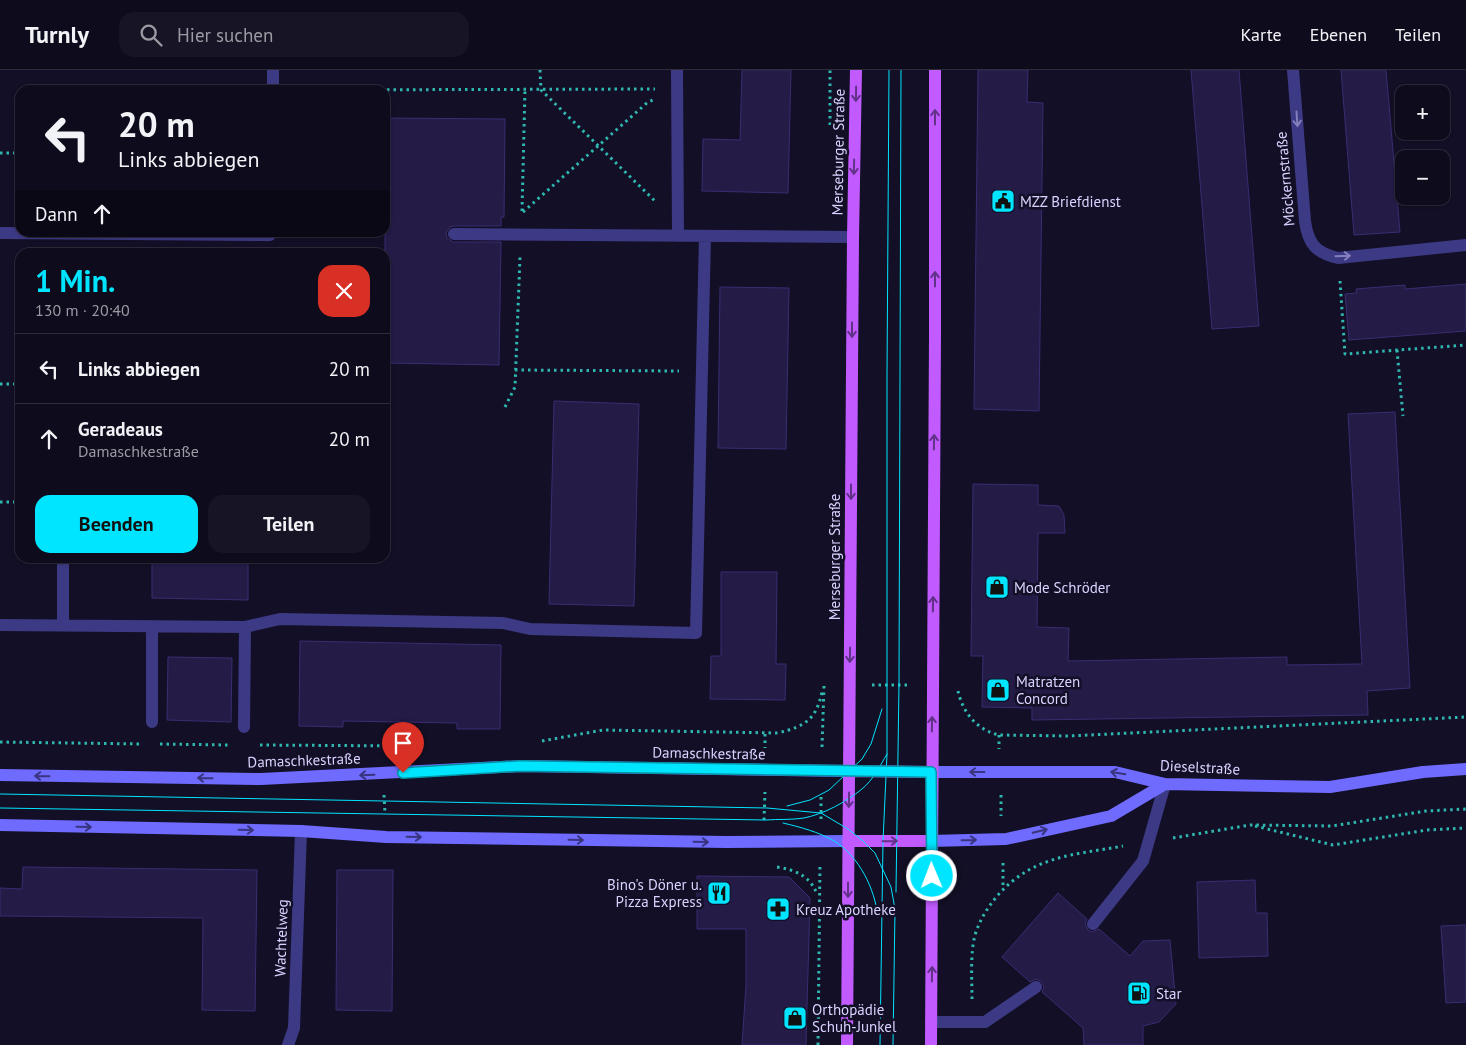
<!DOCTYPE html>
<html lang="de">
<head>
<meta charset="utf-8">
<style>
	:root { --surface:#0e0b1c; --page:#171425; --text:#f1f3f6; --muted:#9b9ba3; --line:#2e2b3b; --accent:#00e5ff }
	body { margin:0; font-family:"PT Sans",sans-serif; background:var(--page); color:var(--text); height:100vh; display:flex; flex-direction:column; font-size:19px; white-space:nowrap }
	* { box-sizing:border-box; margin:0 }
	p { font-size:16px; color:var(--muted) }
	.icon { flex:none; width:28px; height:28px; fill:none; stroke:currentColor; stroke-width:2; stroke-linecap:round; stroke-linejoin:round }
	.map { position:relative; flex:1; overflow:hidden }
	.sheet { position:absolute; left:15px; top:178px; width:375px; height:315px; display:flex; flex-direction:column; background:var(--surface); border-radius:15px; box-shadow:0 1px 4px #0004,0 0 0 1px var(--line) }
	.sheet>* { flex:none }
	.banner { position:absolute; left:15px; top:15px; width:375px; height:152px; border-radius:15px; box-shadow:0 1px 4px #0004,0 0 0 1px var(--line); background:#0e0b1c; color:var(--text); overflow:hidden }
	.tools { position:absolute; left:1395px; top:15px; display:grid; gap:10px }
	.tools a { display:grid; place-items:center; width:55px; height:55px; border-radius:10px; background:var(--surface); box-shadow:0 1px 4px #0004,0 0 0 1px var(--line); font-size:25px }
	.pin { position:absolute; display:grid; place-items:center; width:42px; height:42px; color:#fff; margin:-51px -21px; border-radius:50% 50% 50% 0; rotate:-45deg; box-shadow:0 0 5px #0007 }
	.pin .icon { rotate:45deg }
	.me { position:absolute; width:55px; margin:-28px; rotate:359deg; stroke-linejoin:round; filter:drop-shadow(0 0 4px #0008) }
	.turn { display:flex; align-items:center; gap:18px; height:105px; padding:0 20px; font-size:22px }
	.turn .icon { width:65px; height:65px; stroke-width:2.5 }
	.turn b { display:block; font-size:35px; line-height:42px }
	.then { display:flex; align-items:center; height:48px; padding:0 20px; background:#0003; gap:10px; font-size:19px }
	.round { display:grid; place-items:center; flex:none; width:52px; height:52px; border-radius:15px; background:var(--page) }
	.overview { display:flex; align-items:center; justify-content:space-between; height:85px; padding:0 20px }
	h1 { font-size:30px; font-weight:800; line-height:38px; color:var(--accent) }
	.action { display:flex; gap:10px; margin-top:auto; padding:10px 20px }
	.action a { flex:1; height:58px; border-radius:15px; background:var(--accent); color:#111; font-size:20px; font-weight:800; line-height:58px; text-align:center }
	.action a+a { background:var(--page); color:var(--text) }
	ul { padding:0; list-style:none }
	li { display:flex; align-items:center; gap:15px; height:70px; padding:0 20px; border-top:1px solid var(--line) }
	li div { flex:1 }
	li b { display:block; font-size:19px }
	li em { font-style:normal }
	header { display:flex; align-items:center; gap:30px; box-sizing:border-box; height:70px; padding:0 25px; background:var(--surface); border-bottom:1px solid var(--line) }
	header strong { font-size:24px }
	nav { display:flex; gap:28px; margin-inline-start:auto; font-size:18px }
	.search { width:350px; height:45px; background:var(--page); display:flex; align-items:center; gap:12px; box-sizing:border-box; padding:0 18px; border-radius:15px; color:var(--muted); font-size:19px }
	.map>svg:first-child { display:block }
	.building { fill:#241b47; stroke:#3b2d73 }
	.lines { fill:none; stroke-linecap:round; stroke-linejoin:round }
	.path { stroke:#2fb8b0; stroke-width:3; stroke-dasharray:2.5 4; stroke-linecap:butt }
	.lane { stroke:#3d3a85; stroke-width:12 }
	.street { stroke:#3d3a85; stroke-width:12 }
	.secondary { stroke:#6f6bff; stroke-width:12 }
	.primary { stroke:#c25bff; stroke-width:12 }
	.tram { stroke:#00e5ff; stroke-width:1 }
	.oneway { stroke:#623188 }
	.oneway2 { stroke:#837fbc }
	.oneway3 { stroke:#38347d }
	.route-casing { stroke:#0095a6; stroke-width:12 }
	.route { stroke:#00e5ff; stroke-width:9 }
	.labels { text-anchor:middle; dominant-baseline:central; stroke-width:5; stroke-linejoin:round; paint-order:stroke }
	.street-label { font-size:15px; fill:#d9d4ff; stroke:#130f26 }
	.poi-label { font-size:15px; fill:#d9d4ff; stroke:#130f26; text-anchor:start }
</style>
</head>
<body>
<header>
<strong>Turnly</strong>
<div class="search"><svg class="icon" aria-label="search" viewBox="0 0 24 24"><circle cx="10" cy="10" r="6"/><path d="M15 15l6 6"/></svg>Hier suchen</div>
<nav><a>Karte</a><a>Ebenen</a><a>Teilen</a></nav>
</header>
<div class="map">
<svg width="1466" height="975" viewBox="0 0 1466 975">
	<rect width="100%" height="100%" fill="#130f26"/>
	<!-- building -->
	<path class="building" d="M742 0H791L788 123 702 121 703 69 740 70Z
		M978 0H1028L1027 32 1043 33 1039 341 974 339Z
		M1191 0H1239L1259 256 1212 259Z
		M1341 0H1386L1400 162 1354 165Z
		M385 48 505 49 504 147H501V156H454L450 157 446 163 447 168 453 172H501L499 295 385 293Z
		M1466 214V261L1349 270 1345 224 1357 223 1356 219 1405 215V219Z
		M720 217 789 218 786 379 718 378Z
		M554 331 639 334 634 536 549 534Z
		M1395 342 1410 618 1367 621 1368 645 1032 650V638L982 637 983 586H971L973 414 1038 415V435L1059 436 1064 445 1065 463H1038L1037 557 1069 558 1068 591 1287 587V595L1362 594 1348 344Z
		M152 488H248V530L152 528Z
		M721 502H777L776 594H786L785 630 710 629 711 586H721Z
		M300 571 501 575 500 659H457V653L343 651V657L299 656Z
		M168 587 232 588 231 652 167 650Z
		M23 797 257 800 255 941 202 940 203 848 0 846V818L22 819Z
		M337 800H393L392 941 336 940Z
		M697 806 789 807 810 828 806 975H742L746 915V859H697Z
		M1255 810 1256 843H1267L1268 886 1199 888 1197 812Z
		M1058 823 1087 849 1085 853 1088 860 1092 862 1099 859 1130 886 1143 871 1170 870 1176 934 1159 952 1143 956V975H1084L1083 958 1042 922 1044 917 1042 912 1036 909 1030 912 1002 887Z
		M1466 855V932L1446 933 1441 856Z"/>
	<g class="lines">
		<!-- path -->
		<path class="path" d="M540 0 541 20 655 131
			M296 20 655 19
			M830 55V0
			M0 83H20
			M522 141 525 19
			M523 142 648 32 655 29
			M1340 211 1345 284 1466 275
			M1397 280 1403 346
			M515 300 679 301
			M0 314H20
			M505 337 515 317 520 187
			M0 432H20
			M872 615H911
			M958 621C963 643 977 660 999 665L1068 666 1466 647
			M765 664V678
			M999 665V679
			M542 671 603 660 778 663C805 656 816 650 822 622
			M0 672 143 674
			M160 674 228 675
			M260 675 406 676
			M822 677 824 616
			M384 725 385 743
			M1001 725V746
			M821 749V723
			M764 750 765 722
			M1255 756 1333 775 1427 760 1466 758
			M1173 768 1250 755 1332 756 1426 741 1466 739
			M1003 793V819
			M777 797C796 800 810 806 817 824
			M972 929C972 908 970 885 975 865 980 849 988 837 998 825 1034 785 1074 785 1123 776
			M818 975 820 793"/>
		<!-- lane -->
		<path class="lane" d="M677 0 678 166
			M273 20V0
			M0 163 270 165V162
			M454 164 853 167
			M63 488V555
			M0 555 245 557 280 549 503 553 530 559 696 563 705 166
			M152 652V556
			M244 657 245 557
			M1093 854 1143 791 1165 714
			M931 952H985L1036 917"/>
		<!-- street -->
		<path class="street" d="M1293 0 1305 151C1308 174 1316 183 1338 188L1466 175
			M288 975 294 958 301 761"/>
		<!-- secondary -->
		<path class="secondary" d="M931 702H1115L1165 714 1330 717 1423 702 1466 699
			M0 705 261 709 521 696 849 701
			M0 755 301 761 386 767 726 772 848 771
			M931 771 1006 769 1111 746 1165 714"/>
		<!-- primary -->
		<path class="primary" d="M849 701 931 702
			M848 771H931
			M847 975 853 167 856 0
			M931 975 935 266V0"/>
		<!-- tram -->
		<path class="tram" d="M0 724 767 738 821 743 848 759 863 771 875 783 891 817 895 839 893 975
			M787 736 810 730 829 720 862 689 871 674 882 639
			M0 738 766 750C778 749 792 750 804 748 824 744 846 732 862 719 873 710 880 696 887 684
			M783 753C800 757 819 762 834 771 859 786 875 819 878 847
			M896 822 899 614 901 0
			M880 975 883 771 887 684V305L889 0"/>
	</g>
	<!-- one-way arrows -->
	<defs><path id="oneway-shaft" d="M-6 0H5M1.5-3L5.5 0L1.5 3" fill="none" stroke-width="1.6" stroke-linecap="round" stroke-linejoin="round" transform="scale(1.25)"/></defs>
	<g class="oneway">
		<use href="#oneway-shaft" transform="translate(856 24) rotate(91)"/>
		<use href="#oneway-shaft" transform="translate(935 47) rotate(-90)"/>
		<use href="#oneway-shaft" transform="translate(854 97) rotate(91)"/>
		<use href="#oneway-shaft" transform="translate(935 209) rotate(-90)"/>
		<use href="#oneway-shaft" transform="translate(852 260) rotate(90)"/>
		<use href="#oneway-shaft" transform="translate(934 372) rotate(-89)"/>
		<use href="#oneway-shaft" transform="translate(851 422) rotate(90)"/>
		<use href="#oneway-shaft" transform="translate(933 534) rotate(-89)"/>
		<use href="#oneway-shaft" transform="translate(850 585) rotate(91)"/>
		<use href="#oneway-shaft" transform="translate(932 654) rotate(-89)"/>
		<use href="#oneway-shaft" transform="translate(849 730) rotate(91)"/>
		<use href="#oneway-shaft" transform="translate(890 771) rotate(-1)"/>
		<use href="#oneway-shaft" transform="translate(848 820) rotate(90)"/>
		<use href="#oneway-shaft" transform="translate(932 904) rotate(-89)"/>
	</g>
	<g class="oneway2">
		<use href="#oneway-shaft" transform="translate(1297 49) rotate(86)"/>
		<use href="#oneway-shaft" transform="translate(1343 186) rotate(-2)"/>
	</g>
	<g class="oneway3">
		<use href="#oneway-shaft" transform="translate(977 702) rotate(-180)"/>
		<use href="#oneway-shaft" transform="translate(1118 703) rotate(-171)"/>
		<use href="#oneway-shaft" transform="translate(367 705) rotate(178)"/>
		<use href="#oneway-shaft" transform="translate(42 706) rotate(-179)"/>
		<use href="#oneway-shaft" transform="translate(205 708) rotate(-179)"/>
		<use href="#oneway-shaft" transform="translate(84 757) rotate(1)"/>
		<use href="#oneway-shaft" transform="translate(246 760) rotate(1)"/>
		<use href="#oneway-shaft" transform="translate(1040 761) rotate(-13)"/>
		<use href="#oneway-shaft" transform="translate(414 767) rotate(1)"/>
		<use href="#oneway-shaft" transform="translate(576 770) rotate(1)"/>
		<use href="#oneway-shaft" transform="translate(969 770) rotate(-1)"/>
		<use href="#oneway-shaft" transform="translate(701 772) rotate(1)"/>
	</g>
	<g class="lines">
		<!-- route casing -->
		<g class="route-casing">
			<path id="route" d="M403 703 520 696 931 702 932 806"/>
		</g>
		<!-- route -->
		<use href="#route" class="route"/>
	</g>
	<!-- icons -->
	<defs>
		<g id="civic-square" transform="scale(1.25)"><rect x="-9" y="-9" width="18" height="18" rx="4" fill="#00e5ff" stroke="#130f26"/><path d="M-.6-6.5H3V-4.5H.6V-3L4-1V1h2V6H-6V1h2V-1L-.6-3ZM-1.2 2.5V6h2.4V2.5Z" fill="#111"/></g>
		<g id="shop-square" transform="scale(1.25)"><rect x="-9" y="-9" width="18" height="18" rx="4" fill="#00e5ff" stroke="#130f26"/><path d="M-5-2.5h2.3a2.7 3.5 0 0 1 5.4 0H5L5.5 6h-11ZM-1.5-2.5h3a1.5 2.3 0 0 0-3 0Z" fill="#111"/></g>
		<g id="restaurant-square" transform="scale(1.25)"><rect x="-9" y="-9" width="18" height="18" rx="4" fill="#00e5ff" stroke="#130f26"/><path d="M-5-6h1v4h1v-4h1v4h1v-4h1v5L-1.5 .5V6h-2V.5L-5-1ZM5-6V6H3V1.5H1.5Q1.5-4 5-6Z" fill="#111"/></g>
		<g id="pharmacy-square" transform="scale(1.25)"><rect x="-9" y="-9" width="18" height="18" rx="4" fill="#00e5ff" stroke="#130f26"/><path d="M-2-6h4v4h4v4h-4v4h-4v-4h-4v-4h4Z" fill="#111"/></g>
		<g id="fuel-square" transform="scale(1.25)"><rect x="-9" y="-9" width="18" height="18" rx="4" fill="#00e5ff" stroke="#130f26"/><path d="M-5.5-6h7V0h2V4h1.3V-2.5L3-4.5l.8-.8L6-3V5H2.5V1h-1V6h-7ZM-4.2-4.7v3.2H.2V-4.7Z" fill="#111"/></g>
	</defs>
	<g fill-rule="evenodd">
		<use href="#civic-square" x="1003" y="131"/>
		<use href="#shop-square" x="997" y="517"/>
		<use href="#shop-square" x="998" y="620"/>
		<use href="#restaurant-square" x="719" y="823"/>
		<use href="#pharmacy-square" x="778" y="839"/>
		<use href="#fuel-square" x="1139" y="923"/>
		<use href="#shop-square" x="795" y="948"/>
	</g>
	<g class="labels">
		<!-- street labels -->
		<g class="street-label">
			<text transform="translate(838 82) rotate(-89)">Merseburger Straße</text>
			<text transform="translate(1285 109) rotate(-95)">Möckernstraße</text>
			<text transform="translate(834 487) rotate(-90)">Merseburger Straße</text>
			<text transform="translate(709 683) rotate(1)">Damaschkestraße</text>
			<text transform="translate(304 690) rotate(-2)">Damaschkestraße</text>
			<text transform="translate(1200 697) rotate(3)">Dieselstraße</text>
			<text transform="translate(281 868) rotate(-88)">Wachtelweg</text>
		</g>
		<!-- poi labels -->
		<g class="poi-label">
			<text x="1020" y="131">MZZ Briefdienst</text>
			<text x="1014" y="517">Mode Schröder</text>
			<text x="1016" y="611">Matratzen<tspan x="1016" dy="17">Concord</tspan></text>
			<text x="702" y="814" text-anchor="end">Bino's Döner u.<tspan x="702" dy="17">Pizza Express</tspan></text>
			<text x="796" y="839">Kreuz Apotheke</text>
			<text x="1156" y="923">Star</text>
			<text x="812" y="939">Orthopädie<tspan x="812" dy="17">Schuh-Junkel</tspan></text>
		</g>
	</g>
</svg>
<div class="tools">
<a>+</a>
<a>−</a>
</div>
<div class="pin" style="left:403px;top:703px;background:#d93025"><svg class="icon" aria-label="arrive" viewBox="0 0 24 24"><path d="M6 21V4h12l-3 4 3 4H6"/></svg></div>
<svg class="me" style="left:932px;top:806px" viewBox="-20 -20 40 40"><circle r="17" fill="#00e5ff" stroke="#fff" stroke-width="3"/><path d="M0-11L8 9 0 5-8 9z" fill="#fff"/></svg>
<div class="banner">
<div class="turn"><svg class="icon" aria-label="left" viewBox="0 0 24 24"><path d="M17 20v-9H6M10 6l-5 5 5 5"/></svg><div><b>20 m</b>Links abbiegen</div></div>
<div class="then">Dann<svg class="icon" aria-label="ahead" viewBox="0 0 24 24"><path d="M12 20V5M6 11l6-6 6 6"/></svg></div>
</div>
<section class="sheet">
<div class="overview"><div><h1>1 Min.</h1><p>130 m · 20:40</p></div><a class="round" style="background:#d93025;color:#fff"><svg class="icon" aria-label="close" viewBox="0 0 24 24"><path d="M6 6l12 12M18 6L6 18"/></svg></a></div>
<ul>
<li><svg class="icon" aria-label="left" viewBox="0 0 24 24"><path d="M17 20v-9H6M10 6l-5 5 5 5"/></svg><div><b>Links abbiegen</b></div><em>20 m</em></li>
<li><svg class="icon" aria-label="ahead" viewBox="0 0 24 24"><path d="M12 20V5M6 11l6-6 6 6"/></svg><div><b>Geradeaus</b><p>Damaschkestraße</p></div><em>20 m</em></li>
</ul>
<div class="action"><a>Beenden</a><a>Teilen</a></div>
</section>
</div>
</body>
</html>
